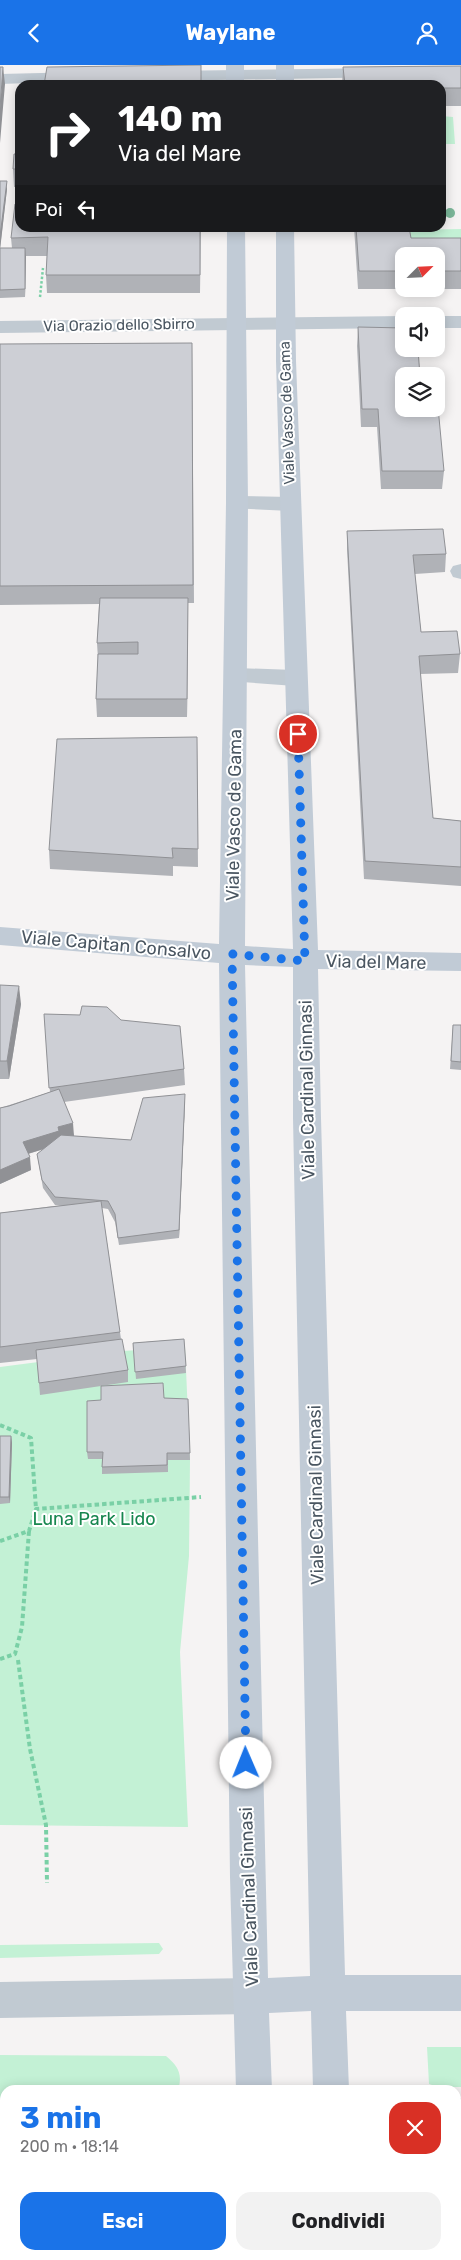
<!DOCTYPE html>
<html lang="it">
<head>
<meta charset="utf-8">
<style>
	:root { --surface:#fff; --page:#f2f2f2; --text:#202124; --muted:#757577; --accent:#1a73e8 }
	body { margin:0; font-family:Rubik,sans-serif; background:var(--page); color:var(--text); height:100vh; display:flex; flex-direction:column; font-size:19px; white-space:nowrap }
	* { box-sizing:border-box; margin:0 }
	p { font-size:16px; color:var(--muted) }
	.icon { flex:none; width:28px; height:28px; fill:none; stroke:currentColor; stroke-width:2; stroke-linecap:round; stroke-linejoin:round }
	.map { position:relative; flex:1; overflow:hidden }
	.details { position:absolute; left:0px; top:2020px; width:461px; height:175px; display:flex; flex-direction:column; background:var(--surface); border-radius:15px 15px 0 0; box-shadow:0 2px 12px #0003 }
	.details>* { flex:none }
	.hud { position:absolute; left:15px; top:15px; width:431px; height:152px; border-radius:15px; box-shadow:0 2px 12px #0003; background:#202124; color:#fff; overflow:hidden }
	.needle { width:32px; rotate:66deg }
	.buttons { position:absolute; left:395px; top:182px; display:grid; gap:10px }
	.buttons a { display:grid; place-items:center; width:50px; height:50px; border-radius:10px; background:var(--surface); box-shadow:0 2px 12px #0003; font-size:25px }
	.pin { position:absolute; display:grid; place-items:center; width:42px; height:42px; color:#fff; margin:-21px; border:2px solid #fff; border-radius:50%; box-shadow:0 1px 5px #0007 }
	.me { position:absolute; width:55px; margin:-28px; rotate:359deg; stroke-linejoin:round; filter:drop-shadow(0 0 4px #0008) }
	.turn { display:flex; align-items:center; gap:18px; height:105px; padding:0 20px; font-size:22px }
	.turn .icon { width:65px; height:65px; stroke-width:2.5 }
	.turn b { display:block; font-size:35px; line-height:42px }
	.then { display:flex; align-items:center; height:48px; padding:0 20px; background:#0003; gap:10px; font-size:19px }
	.round { display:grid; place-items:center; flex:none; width:52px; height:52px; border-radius:15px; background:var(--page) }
	.overview { display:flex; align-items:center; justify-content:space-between; height:85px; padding:0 20px }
	h1 { font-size:30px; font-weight:700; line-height:38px; color:var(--accent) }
	.action { display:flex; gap:10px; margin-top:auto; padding:10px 20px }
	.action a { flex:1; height:58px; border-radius:15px; background:var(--accent); color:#fff; font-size:20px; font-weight:700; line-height:58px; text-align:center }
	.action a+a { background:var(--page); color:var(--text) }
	header { display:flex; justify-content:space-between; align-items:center; height:65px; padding:0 20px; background:var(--accent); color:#fff; font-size:22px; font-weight:700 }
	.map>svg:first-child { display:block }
	.green { fill:#c3f1d5 }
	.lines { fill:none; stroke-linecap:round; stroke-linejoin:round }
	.path-far1 { stroke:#7ad0a6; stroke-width:2.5; stroke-dasharray:2.5 2; stroke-linecap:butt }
	.path { stroke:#7ad0a6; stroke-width:4; stroke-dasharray:4.5 3; stroke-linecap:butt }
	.street { fill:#c1cad2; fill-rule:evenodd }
	.secondary { fill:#c1cbd6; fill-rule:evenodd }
	.tree { fill:#7bb799 }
	.wall { fill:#b0b2b7; fill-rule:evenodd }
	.shaded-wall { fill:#909195 }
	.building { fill:#cdcfd5; stroke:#909195 }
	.route { stroke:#1a73e8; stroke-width:9; stroke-dasharray:0 16.2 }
	.labels { text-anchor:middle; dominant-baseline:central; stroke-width:4; stroke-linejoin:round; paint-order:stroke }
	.far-street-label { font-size:15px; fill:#4a5661; stroke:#fff }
	.street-label { font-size:18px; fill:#4a5661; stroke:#fff }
	.park-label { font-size:18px; fill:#17864f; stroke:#fff }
</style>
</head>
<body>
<header><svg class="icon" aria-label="back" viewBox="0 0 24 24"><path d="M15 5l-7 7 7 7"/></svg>Waylane<svg class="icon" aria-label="person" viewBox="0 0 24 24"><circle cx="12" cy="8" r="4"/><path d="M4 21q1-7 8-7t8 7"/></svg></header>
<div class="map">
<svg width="461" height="2195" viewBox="0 0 461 2195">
	<rect width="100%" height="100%" fill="#f5f3f3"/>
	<!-- green -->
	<path class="green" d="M441 51 453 52 455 79H441Z
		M461 164V189L410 191 404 165Z
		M185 1282 190 1395 189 1491 180 1587 188 1762 0 1760V1302L123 1286Z
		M159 1878 163 1884 159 1889 0 1893V1880Z
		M427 1982H461V2022H438L429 2019Z
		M0 1990 166 1991C178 2001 183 2009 178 2025H5V2033H0Z"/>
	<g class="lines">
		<!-- path-far1 -->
		<path class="path-far1" d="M40 232 43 203"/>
		<!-- path -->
		<path class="path" d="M0 1360 31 1373 36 1444
			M0 1476 29 1466 36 1444 201 1432
			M0 1594 15 1589 22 1562 29 1466
			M18 1595 30 1684 46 1760 47 1818"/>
		<!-- street -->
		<path class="street" d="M381 3 387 4 390 8 387 12 164 16 158 15 155 11 158 7 164 6Z
			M83 7 89 8 92 12 89 16 0 19V9Z
			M404 251V263L0 268V256Z
			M435 251H461V263H436Z
			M237 431 290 432 298 434 301 439 298 444 290 446 229 443 226 438 229 433Z
			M461 499V514L453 512 450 506 453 501Z
			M236 603 295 605 303 608 307 613 303 618 295 621 228 616 224 611 228 606Z
			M252 1913 264 1919 270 1931 264 1943 252 1949 0 1953V1917Z
			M456 2033H461V2069H456Z
			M0 2047H5V2083H0Z"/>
		<!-- secondary -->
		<path class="secondary" d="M226 0H244V20H226Z
			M276 0H294V20H276Z
			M227 162H245L248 438 245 881 293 884 276 296V162H294L296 296 318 885 461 888V906L318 904 321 1053 345 1910H461V1946H346L349 2025H313L311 1946 269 1948 272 2025H236L230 1812 219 898 0 880V862L219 879 226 438ZM245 900 293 902V1053L310 1911 268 1913Z
			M238 2190H276V2195H238Z
			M320 2190H358V2195H320Z"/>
	</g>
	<!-- trees -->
	<circle class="tree" cx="450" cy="148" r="5"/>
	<!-- wall -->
	<path class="wall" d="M461 1V41H441V20H342L343 2Z
		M20 89V122H14L13 104Z
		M0 116 7 124 0 183H12L11 173 201 162 200 228H47L46 210 47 191H26L25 232 0 233Z
		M354 162H409L411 173H461V224H358ZM404 191H436V224H404Z
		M358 262 404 311 444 406 442 424H381L377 362H361L357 281Z
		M192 278 194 538H188L187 652H97L96 634 98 594 97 578 99 539 0 540V279Z
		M347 466 446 489 445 507 415 509 421 567 460 589 458 608 420 609 433 753 461 756V821L364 814 347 484Z
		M197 672 198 802 173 801V811L50 804 49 785Z
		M0 920 21 939 9 1014H0Z
		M44 949 121 955 184 1004 185 1020 64 1037 74 1071 131 1075 185 1036 179 1173 119 1180 115 1157 108 1144 102 1143 121 1274 128 1305V1317L40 1330 37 1294 0 1298V1148L62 1140H55L43 1123 37 1089 44 1084 28 1089 31 1105 0 1119V1043L50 1027Z
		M453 960H461V1005L450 1004Z
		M184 1274 186 1308 136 1314 133 1278Z
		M164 1333 188 1334 190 1395H168V1407L102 1409V1394H88L87 1387Z
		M0 1371H11L12 1378 10 1438 0 1439Z"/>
	<!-- shaded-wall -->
	<path class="shaded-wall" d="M3 2 5 19 0 78V43Z
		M7 116V124L0 185V171Z
		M25 183 26 191 25 232Z
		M188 533V552L187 652V634Z
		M19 921 21 939 9 1014 7 996Z
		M185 1029V1036L179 1173V1165Z
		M73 1058 74 1071 60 1079 24 1090 23 1077 58 1062Z
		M30 1092 31 1105 0 1119V1105Z
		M11 1371 12 1378 10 1438 9 1432Z"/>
	<!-- building -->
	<path class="building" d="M201 0V20H44L47 2Z
		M461 1V23H441V20H345L343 2Z
		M0 2H3L0 43Z
		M14 89H20V104H13Z
		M0 116H7L0 171Z
		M15 139H20V162H200V210H46L48 172 11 173Z
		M356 162H409L411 173H461V206H436V191H404V206H359Z
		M0 183H25V224L0 225Z
		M358 262 404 263V284H418L420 311H404V344H436V342H438L444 406H382L378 344H362Z
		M192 278 193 520 0 521V279Z
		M443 464 446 489 413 490 421 567 457 566 460 589 419 591 433 753 461 756V802L365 796 347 466Z
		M100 533H188L187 634H96L98 589H138V577L97 578Z
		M197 672 198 784 172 783 173 793 49 785 57 674Z
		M0 920 19 921 7 996H0Z
		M82 941 107 942 121 955 180 961 184 1004 49 1023 44 949 80 950Z
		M453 960H461V997L451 996Z
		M59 1024 73 1058 58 1062 59 1066 23 1077 30 1092 0 1105V1043L9 1041Z
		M185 1029 179 1165 118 1173 115 1149 108 1136 55 1132 42 1115 37 1089 61 1070 131 1075 143 1033Z
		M101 1136 120 1267 0 1282V1148Z
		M122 1274 128 1305 39 1318 36 1285Z
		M184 1274 186 1301 135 1307 133 1278Z
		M163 1318 164 1333 188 1334 190 1388H167V1400L102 1402 103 1387H87V1336L101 1335V1321Z
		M0 1371H11L9 1432H0Z
		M7 2190H160L159 2195H6Z"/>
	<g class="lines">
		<!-- route -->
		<path class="route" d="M246 1698 232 889 305 896 298 669"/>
	</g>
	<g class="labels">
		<!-- far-street labels -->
		<g class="far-street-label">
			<text transform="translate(119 260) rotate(-1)">Via Orazio dello Sbirro</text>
			<text transform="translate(287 348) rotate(-92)">Viale Vasco de Gama</text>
		</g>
		<!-- street labels -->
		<g class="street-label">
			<text transform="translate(234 750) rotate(-89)">Viale Vasco de Gama</text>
			<text transform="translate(116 880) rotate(5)">Viale Capitan Consalvo</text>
			<text transform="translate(376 897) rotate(1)">Via del Mare</text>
			<text transform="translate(307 1025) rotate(-91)">Viale Cardinal Ginnasi</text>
			<text transform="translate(316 1430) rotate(-91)">Viale Cardinal Ginnasi</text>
			<text transform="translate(249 1832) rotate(-92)">Viale Cardinal Ginnasi</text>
		</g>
		<!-- park labels -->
		<g class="park-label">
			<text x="94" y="1454">Luna Park Lido</text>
		</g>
	</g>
</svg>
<div class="buttons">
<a><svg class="needle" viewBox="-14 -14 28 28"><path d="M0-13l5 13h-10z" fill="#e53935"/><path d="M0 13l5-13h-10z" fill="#757577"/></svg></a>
<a><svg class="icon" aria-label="sound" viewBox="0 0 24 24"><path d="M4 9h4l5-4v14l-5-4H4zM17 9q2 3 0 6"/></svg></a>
<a><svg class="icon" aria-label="layers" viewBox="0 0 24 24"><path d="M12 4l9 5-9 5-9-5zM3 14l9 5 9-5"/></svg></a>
</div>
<div class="pin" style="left:298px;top:669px;background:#d93025"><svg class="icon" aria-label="arrive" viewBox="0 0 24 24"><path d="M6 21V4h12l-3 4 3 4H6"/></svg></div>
<svg class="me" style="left:246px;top:1698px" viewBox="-20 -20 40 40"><circle r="19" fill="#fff"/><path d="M0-13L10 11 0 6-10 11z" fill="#1a73e8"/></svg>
<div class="hud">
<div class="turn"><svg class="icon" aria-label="right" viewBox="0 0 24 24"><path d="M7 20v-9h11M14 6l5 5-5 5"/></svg><div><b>140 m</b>Via del Mare</div></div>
<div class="then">Poi<svg class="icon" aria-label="left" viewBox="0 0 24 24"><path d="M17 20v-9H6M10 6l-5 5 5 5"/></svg></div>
</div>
<section class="details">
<div class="overview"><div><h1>3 min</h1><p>200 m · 18:14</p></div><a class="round" style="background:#d93025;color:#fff"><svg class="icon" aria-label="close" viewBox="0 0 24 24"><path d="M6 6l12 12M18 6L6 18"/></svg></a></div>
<div class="action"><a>Esci</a><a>Condividi</a></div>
</section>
</div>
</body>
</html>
